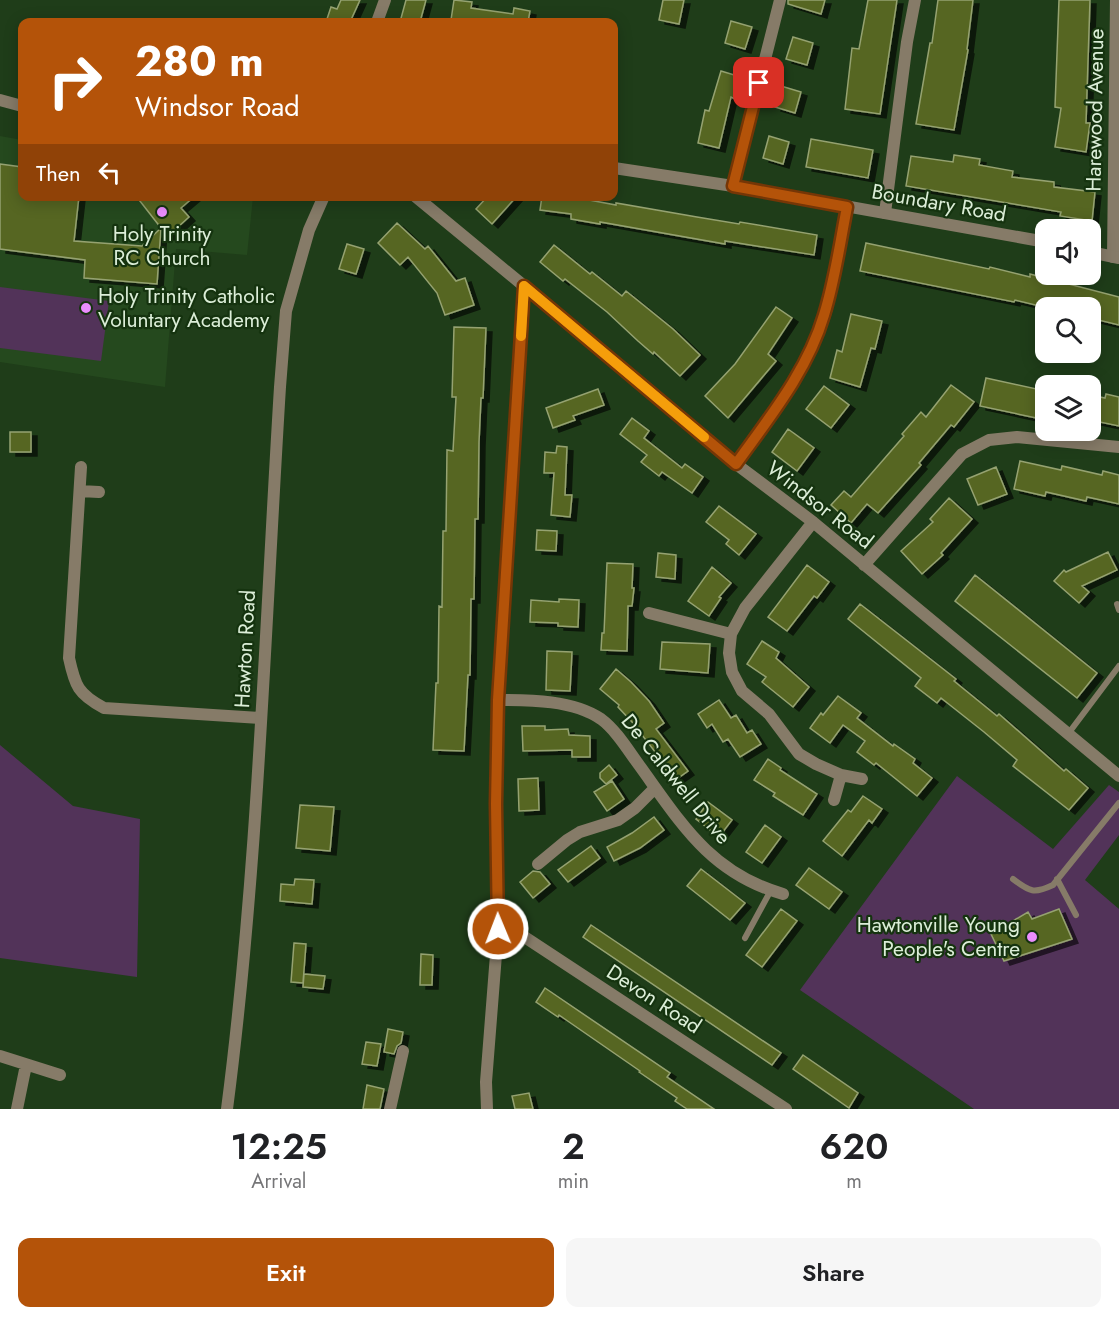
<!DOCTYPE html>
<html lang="en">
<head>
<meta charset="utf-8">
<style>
	:root { --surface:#fff; --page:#f6f6f6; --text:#202124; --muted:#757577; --accent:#b45309 }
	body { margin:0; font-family:Jost,sans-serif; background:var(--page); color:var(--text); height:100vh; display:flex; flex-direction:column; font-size:22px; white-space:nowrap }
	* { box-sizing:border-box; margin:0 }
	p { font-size:20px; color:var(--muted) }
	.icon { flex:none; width:33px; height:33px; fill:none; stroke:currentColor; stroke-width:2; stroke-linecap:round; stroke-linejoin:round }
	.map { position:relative; height:1109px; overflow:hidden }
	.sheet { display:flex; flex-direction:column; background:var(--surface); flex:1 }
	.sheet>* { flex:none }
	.banner { position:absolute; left:18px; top:18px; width:600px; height:183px; border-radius:12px; box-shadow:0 3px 15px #0003; background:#b45309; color:#fff; overflow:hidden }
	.buttons { position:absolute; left:1035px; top:219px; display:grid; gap:12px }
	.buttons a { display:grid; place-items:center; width:66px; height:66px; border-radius:12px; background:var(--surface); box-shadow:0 3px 15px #0003; font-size:30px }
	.pin { position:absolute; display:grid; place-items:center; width:51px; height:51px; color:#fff; margin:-26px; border-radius:12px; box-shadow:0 3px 9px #0006 }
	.me { position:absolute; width:66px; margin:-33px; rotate:359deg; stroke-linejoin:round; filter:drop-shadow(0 0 4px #0008) }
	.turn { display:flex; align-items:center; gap:21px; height:126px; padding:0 18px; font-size:27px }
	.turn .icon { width:78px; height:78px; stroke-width:2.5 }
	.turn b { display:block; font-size:42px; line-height:51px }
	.then { display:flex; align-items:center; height:57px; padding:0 18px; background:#0003; gap:12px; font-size:22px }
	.eta { display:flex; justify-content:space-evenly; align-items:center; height:102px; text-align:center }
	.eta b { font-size:36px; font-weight:600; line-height:42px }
	.button { display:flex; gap:12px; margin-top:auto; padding:12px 18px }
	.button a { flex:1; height:69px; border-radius:12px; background:var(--accent); color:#fff; font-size:24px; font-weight:600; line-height:69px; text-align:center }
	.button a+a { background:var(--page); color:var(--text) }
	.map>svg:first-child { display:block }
	.built { fill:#25491e }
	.green { fill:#523359 }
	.building { fill:#576621; stroke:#95a271; stroke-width:1.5; filter:url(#shadow) }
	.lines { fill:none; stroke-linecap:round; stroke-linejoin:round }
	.service { stroke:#867b68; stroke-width:6 }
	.minor { stroke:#867b68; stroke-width:12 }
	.tertiary { stroke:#867b68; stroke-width:12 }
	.route-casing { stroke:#753606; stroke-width:15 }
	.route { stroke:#b45309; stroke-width:10 }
	.slow { stroke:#f59e0b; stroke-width:10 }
	.poi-dot { fill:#ea8dfd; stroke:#15330f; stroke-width:2 }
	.labels { text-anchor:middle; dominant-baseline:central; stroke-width:4.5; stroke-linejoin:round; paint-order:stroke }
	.street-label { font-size:21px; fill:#dceed8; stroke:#15330f }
	.poi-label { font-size:21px; fill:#dceed8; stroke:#15330f }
</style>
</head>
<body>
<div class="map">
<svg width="1119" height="1109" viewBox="0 0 1119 1109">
	<defs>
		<filter id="shadow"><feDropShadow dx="6" dy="4" stdDeviation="0" flood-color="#0009"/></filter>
	</defs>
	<rect width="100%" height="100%" fill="#1f3d19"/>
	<!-- built -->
	<path class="built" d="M0 136 22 140V196L253 197 247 255 176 249 165 387 0 362Z"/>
	<!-- green -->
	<path class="green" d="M0 287 109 301 101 361 0 348Z
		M0 745 73 806 140 819 137 977 0 958Z
		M957 776 1053 849 1109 785 1119 792V835L1085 880 1119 909V1109H974L800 990Z"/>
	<!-- building -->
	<path class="building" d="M341 0H360L350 22H326L331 7 337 9Z
		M406 0H426L420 22H400Z
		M454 0 472 2 471 8 513 14 514 8 530 11 528 22H468L451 20Z
		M663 0H684L679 24 659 20Z
		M788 0H825L821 14 788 4Z
		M868 0H897L880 114 845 109 852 48 859 49Z
		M938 0H973L967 49 968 50 954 130 916 124 930 43H932Z
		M1059 0H1090L1086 123H1090L1086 152 1055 147 1061 108 1055 107Z
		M731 21 752 27 745 49 725 43Z
		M793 37 813 43 807 65 786 59Z
		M721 71 741 77 735 99 731 97 719 148 698 143 705 110 709 111Z
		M781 86 801 92 795 113 775 107Z
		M769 136 789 142 783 164 763 158Z
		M811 139 873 150 868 178 806 167Z
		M954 155 980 159 979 165 1013 171 1012 177 1054 182V187L1095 192 1092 221 1060 216 1061 212 906 186 911 156 953 162Z
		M0 164 22 167V196H79L74 241 142 246 161 228 136 196H195L181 208 189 217 168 236 161 228 157 284 84 278 85 260 0 249Z
		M488 196H517L492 224 476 209Z
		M542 196H568L616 205V203L697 217 739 224 740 222 817 235 814 255 725 241V244L600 222V224L571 219V214L540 210Z
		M397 223 425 249 428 246 456 281 465 278 474 305 445 315 437 293 408 257 400 265 378 243Z
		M866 243 989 269 990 267 1030 277V274L1119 297V325L1090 318V308H1048L1015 300 1014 302 860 271Z
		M347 244 364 249 356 274 339 269Z
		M554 245 590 274 592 272 622 296 626 291 673 329 700 355 680 376 654 352 653 354 638 341 607 312 565 279 563 281 540 262Z
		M776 307 792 318 768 354 776 361 728 418 705 396 735 364Z
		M851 314 882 321 875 349 871 348 860 387 830 378 837 350 842 352Z
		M454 327 486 328 483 398H481L479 442 478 519H475L474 599H471L470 675H468L464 751 433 750 436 683H438L439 606 442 607 443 531H446L447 450 453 451 456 397H452Z
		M986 378 1046 391V420L980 406Z
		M951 385 974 402 954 427 951 425 919 463 921 465 878 513 867 504 851 523 831 505 844 491 851 497 904 436 902 434 921 412 926 417Z
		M824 386 849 405 831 428 806 409Z
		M598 389 604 405 573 416 575 420 553 428 546 408Z
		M1106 394 1119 397V426L1090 420V395L1105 398Z
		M632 418 649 431 644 438 682 468 685 464 703 477 692 493 662 472 659 476 641 462 647 455 620 434Z
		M788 429 814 448 797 471 772 452Z
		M10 432H31V452H10Z
		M557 446 567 447 565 495H572L570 517 551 515 554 473H544L545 452 556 453Z
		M1020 461 1061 470 1062 466 1102 475 1103 471 1119 475V504L1087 497 1086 501 1046 492 1045 496 1014 489Z
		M996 467 1007 494 978 505 967 479Z
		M949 498 972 519 941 553 943 555 922 574 901 551 933 522 930 519Z
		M719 506 756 534 739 555 726 544 729 540 706 522Z
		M537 530 557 531 556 551 536 550Z
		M1108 552 1117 570 1082 586 1089 592 1079 603 1054 581 1064 570 1066 572Z
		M658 553 676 555 675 579 656 577Z
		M607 563 633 564 632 588H634L632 606H628L627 651 601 650 602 633H604Z
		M807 565 829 582 817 598 814 596 787 631 768 617Z
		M712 567 731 583 719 597 721 598 709 616 688 601Z
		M975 575 1097 673 1077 698 955 601Z
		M559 599 579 600 578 627 558 626V623L530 622 531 600 559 602Z
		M860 604 956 679 954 681 997 716 999 714 1064 771 1066 769 1088 788 1069 810 1013 766 1017 760 984 732 941 698 937 703 915 686 921 678 848 619Z
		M762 641 779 652 776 658 809 687 793 707 762 682 766 677 747 664Z
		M662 642 710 644 708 673 660 669Z
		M547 651 572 652 570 691 546 690Z
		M616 669 631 682 649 701 664 723 656 729 688 771 674 781 664 767 666 766 632 722 618 707 619 705 600 689Z
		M838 696 861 713 857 718 893 746 894 744 915 759 913 763 932 778 917 796 876 763 874 765 857 752 865 741 843 725 830 743 810 728 821 713 823 715Z
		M719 700 731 718 736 715 747 733 752 730 761 744 740 757 728 739 723 742 712 724 707 728 698 714Z
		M522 726H545V730L568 729 569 735 590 736V757H572V750L523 751Z
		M768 759 781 768 780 770 817 794 803 815 773 796 775 793 754 780Z
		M609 765 617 775 606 784 600 778V773Z
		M538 778 539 810 519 811 518 779Z
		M612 781 624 799 607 811 594 792Z
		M863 796 882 809 872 823 869 820 842 856 823 841 848 810 851 812Z
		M708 802 732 820 719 837 696 819Z
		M300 805 334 807 330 851 296 848Z
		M654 817 664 830 640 848 614 861 607 847 632 833Z
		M765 825 781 837 762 863 746 852Z
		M591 846 600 858 568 882 558 870Z
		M809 868 842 892 829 909 796 885Z
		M701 869 745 903 730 920 687 886Z
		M533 871 540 872 550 884 533 898 520 882Z
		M295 879 314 880 312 904 280 901 281 884 294 885Z
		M781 909 797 921 762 967 746 955Z
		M1059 909 1072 939 1004 961 991 934 1028 912 1032 919Z
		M591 925 781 1053 772 1065 583 937Z
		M294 943 306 944 303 983 291 982Z
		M421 954 433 955 432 985H420Z
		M304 974 325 976 323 989 303 987Z
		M545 988 670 1073 667 1077 714 1109H687L675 1101 677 1098 639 1072 640 1071 559 1015 558 1017 536 1002Z
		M388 1029 403 1032 401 1043 397 1046 394 1054 384 1052Z
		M366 1042 381 1044 377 1066 362 1064Z
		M803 1055 858 1093 849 1108 793 1069Z
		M367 1085 384 1089 380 1109H363Z
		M529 1093 533 1109H515L512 1096Z"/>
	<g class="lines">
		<!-- service -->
		<path class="service" d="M1117 604 1119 610
			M1068 734 1119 666
			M1013 879C1030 892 1034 894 1053 885L1119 803
			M1057 879 1076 915
			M745 938 771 890"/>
		<!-- minor -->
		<path class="minor" d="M733 186 780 0
			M415 196 524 286 736 464 813 522 1119 776
			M885 213 907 42 915 0
			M1113 257 1116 0
			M736 464C769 418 808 370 825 315 835 280 840 243 847 207
			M81 467 69 658C75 686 78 694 104 708L261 718
			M80 491 99 492
			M813 522 745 608 731 634 729 653 732 672 742 691 769 714 799 754 816 764 841 775 862 779
			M864 565 962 454 989 440 1017 437 1119 447
			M649 613 731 634
			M498 700C531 700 573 700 601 719 616 730 628 750 639 765 681 823 710 873 783 894
			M834 800 841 775
			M538 864 567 840 580 832 618 820 635 808 655 788
			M498 929 517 932 786 1109
			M0 1056 60 1075
			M17 1109 26 1065
			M390 1109 403 1051
			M487 1109 486 1082 498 929 496 804 498 700 524 286"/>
		<!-- tertiary -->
		<path class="tertiary" d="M377 22 385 0
			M0 100 22 106
			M614 168 733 186 1046 242
			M1090 252 1119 258
			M227 1109C258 870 265 628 280 387L286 311 309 230 324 196"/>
	</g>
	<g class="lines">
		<!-- route casing -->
		<g class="route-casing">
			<path id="route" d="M498 929 496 804 498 700 524 286 736 464C769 418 808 370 824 315 835 280 840 243 847 207L733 186 759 83"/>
		</g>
		<!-- route -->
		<use href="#route" class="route"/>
		<!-- slow -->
		<path class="slow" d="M521 336 524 286 704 437"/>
	</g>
	<!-- markers -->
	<g class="poi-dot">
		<circle cx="162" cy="212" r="6"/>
		<circle cx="86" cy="308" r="6"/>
		<circle cx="1032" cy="937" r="6"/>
	</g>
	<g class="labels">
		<!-- street labels -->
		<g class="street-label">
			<text transform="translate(1095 110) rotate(-89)">Harewood Avenue</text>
			<text transform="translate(939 203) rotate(10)">Boundary Road</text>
			<text transform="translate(820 505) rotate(38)">Windsor Road</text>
			<text transform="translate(245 649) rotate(-87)">Hawton Road</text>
			<text transform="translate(676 779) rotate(51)">De Caldwell Drive</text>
			<text transform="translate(654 999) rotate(33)">Devon Road</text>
		</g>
		<!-- poi labels -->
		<g class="poi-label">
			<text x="162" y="234">Holy Trinity<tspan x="162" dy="24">RC Church</tspan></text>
			<text x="98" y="296" text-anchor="start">Holy Trinity Catholic<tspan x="98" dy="24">Voluntary Academy</tspan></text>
			<text x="1020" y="925" text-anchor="end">Hawtonville Young<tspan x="1020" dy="24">People's Centre</tspan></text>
		</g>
	</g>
</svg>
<div class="buttons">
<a><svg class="icon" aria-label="sound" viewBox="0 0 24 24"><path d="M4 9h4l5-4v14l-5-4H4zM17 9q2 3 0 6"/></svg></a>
<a><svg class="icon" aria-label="search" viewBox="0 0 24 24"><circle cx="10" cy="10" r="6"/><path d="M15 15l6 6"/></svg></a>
<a><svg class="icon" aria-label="layers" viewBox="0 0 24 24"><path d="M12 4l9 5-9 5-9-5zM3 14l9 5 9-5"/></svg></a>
</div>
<div class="pin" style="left:759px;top:83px;background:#d93025"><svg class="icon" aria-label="arrive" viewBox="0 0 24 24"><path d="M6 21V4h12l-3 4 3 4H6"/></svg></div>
<svg class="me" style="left:498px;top:929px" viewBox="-20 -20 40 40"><circle r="17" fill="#b45309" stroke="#fff" stroke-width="3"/><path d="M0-11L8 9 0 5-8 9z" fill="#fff"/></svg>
<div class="banner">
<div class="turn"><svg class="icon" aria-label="right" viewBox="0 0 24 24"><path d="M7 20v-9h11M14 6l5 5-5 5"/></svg><div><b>280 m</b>Windsor Road</div></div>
<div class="then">Then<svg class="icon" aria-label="left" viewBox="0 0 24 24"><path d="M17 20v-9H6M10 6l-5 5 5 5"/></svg></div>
</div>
</div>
<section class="sheet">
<div class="eta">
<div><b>12:25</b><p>Arrival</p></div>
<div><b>2</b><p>min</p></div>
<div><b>620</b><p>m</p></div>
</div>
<div class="button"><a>Exit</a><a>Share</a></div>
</section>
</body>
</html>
